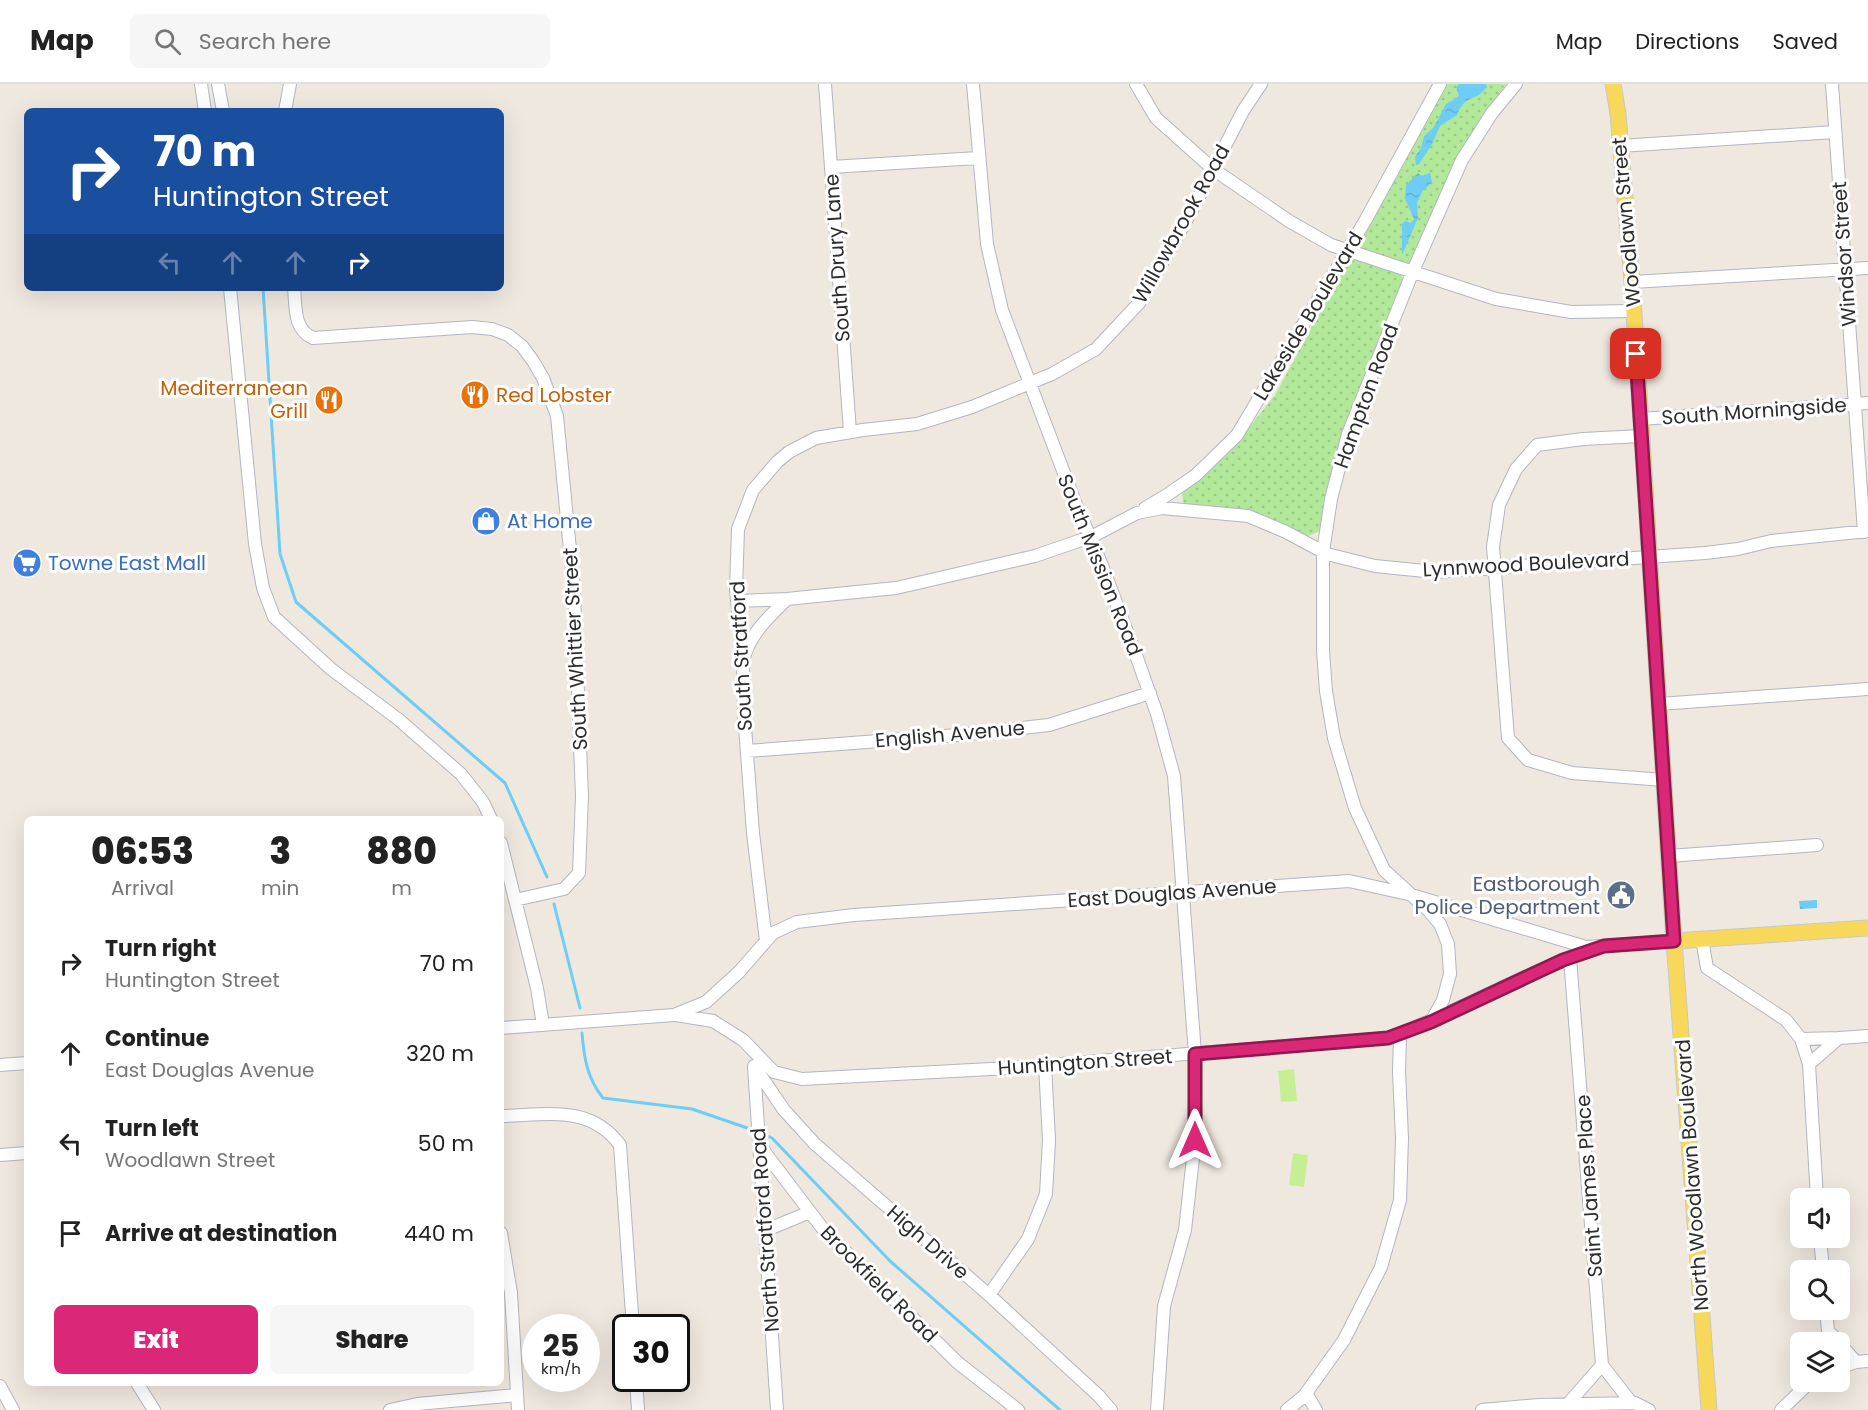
<!DOCTYPE html>
<html lang="en">
<head>
<meta charset="utf-8">
<style>
	:root { --surface:#fff; --page:#f6f6f6; --text:#222; --muted:#767676; --line:#e0e0e0; --accent:#db2777 }
	body { margin:0; font-family:Poppins,sans-serif; background:var(--page); color:var(--text); height:100vh; display:flex; flex-direction:column; font-size:22px; white-space:nowrap }
	* { box-sizing:border-box; margin:0 }
	p { font-size:20px; color:var(--muted) }
	.icon { flex:none; width:33px; height:33px; fill:none; stroke:currentColor; stroke-width:2; stroke-linecap:round; stroke-linejoin:round }
	.map { position:relative; flex:1; overflow:hidden }
	.sheet { position:absolute; left:24px; top:732px; width:480px; height:570px; display:flex; flex-direction:column; background:var(--surface); border-radius:9px; box-shadow:0 6px 24px #0002 }
	.sheet>* { flex:none }
	.top-card { position:absolute; left:24px; top:24px; width:480px; height:183px; border-radius:9px; box-shadow:0 6px 24px #0002; background:#1a4fa0; color:#fff; overflow:hidden }
	.tools { position:absolute; left:1790px; top:1104px; display:grid; gap:12px }
	.tools a { display:grid; place-items:center; width:60px; height:60px; border-radius:9px; background:var(--surface); box-shadow:0 6px 24px #0002; font-size:30px }
	.speed { position:absolute; left:522px; top:1230px; display:flex; gap:12px; font-size:30px; font-weight:700; text-align:center }
	.speed>* { display:grid; place-content:center; width:78px; height:78px; border-radius:50%; background:var(--surface); box-shadow:0 6px 24px #0002; line-height:1 }
	.speed small { font-size:15px; font-weight:400 }
	.speed .limit { border:3px solid #111; border-radius:9px; background:#fff; color:#111 }
	.pin { position:absolute; display:grid; place-items:center; width:51px; height:51px; color:#fff; margin:-26px; border-radius:12px; box-shadow:0 3px 9px #0006 }
	.me { position:absolute; width:66px; margin:-33px; rotate:0deg; stroke-linejoin:round; filter:drop-shadow(0 0 4px #0008) }
	.turn { display:flex; align-items:center; gap:21px; height:126px; padding:0 30px; font-size:27px }
	.turn .icon { width:78px; height:78px; stroke-width:2.5 }
	.turn b { display:block; font-size:42px; line-height:51px }
	.lanes { display:flex; align-items:center; height:57px; padding:0 30px; background:#0003; justify-content:center; gap:30px; direction:ltr }
	.lanes .off { opacity:.35 }
	.eta { display:flex; justify-content:space-evenly; align-items:center; height:102px; text-align:center }
	.eta b { font-size:36px; font-weight:800; line-height:42px }
	.primary-button { display:flex; gap:12px; margin-top:auto; padding:12px 30px }
	.primary-button a { flex:1; height:69px; border-radius:9px; background:var(--accent); color:#fff; font-size:24px; font-weight:800; line-height:69px; text-align:center }
	.primary-button a+a { background:var(--page); color:var(--text) }
	ul { padding:0; list-style:none }
	li { display:flex; align-items:center; gap:18px; height:90px; padding:0 30px }
	li div { flex:1 }
	li b { display:block; font-size:22px }
	li em { font-style:normal }
	header { display:flex; align-items:center; gap:36px; box-sizing:border-box; height:84px; padding:0 30px; background:var(--surface); border-bottom:2px solid var(--line) }
	header strong { font-size:28px }
	nav { display:flex; gap:33px; margin-inline-start:auto; font-size:21px }
	.search { width:420px; height:54px; background:var(--page); display:flex; align-items:center; gap:15px; box-sizing:border-box; padding:0 21px; border-radius:9px; color:var(--muted); font-size:22px }
	.map>svg:first-child { display:block }
	.park { fill:url(#park-dots) }
	.pitch { fill:#c6ef94 }
	.water { fill:url(#water-ripples) }
	.lines { fill:none; stroke-linecap:round; stroke-linejoin:round }
	.stream { stroke:#6dcdf5; stroke-width:3 }
	.minor-casing { stroke:#b3b5c1; stroke-width:14 }
	.major-casing { stroke:#c8c8c8; stroke-width:17 }
	.minor { stroke:#fff; stroke-width:12 }
	.major { stroke:#f8d85b; stroke-width:15 }
	.route-casing { stroke:#8e194d; stroke-width:15 }
	.route { stroke:#db2777; stroke-width:10 }
	.labels { text-anchor:middle; dominant-baseline:central; stroke-width:6; stroke-linejoin:round; paint-order:stroke }
	.street-label { font-size:20px; fill:#2d2d2d; stroke:#fff }
	.food-label { font-size:20px; fill:#c56008; stroke:#fff; text-anchor:end }
	.shop-label { font-size:20px; fill:#366cbe; stroke:#fff; text-anchor:start }
	.service-label { font-size:20px; fill:#4e5e75; stroke:#fff; text-anchor:end }
</style>
</head>
<body>
<header>
<strong>Map</strong>
<div class="search"><svg class="icon" aria-label="search" viewBox="0 0 24 24"><circle cx="10" cy="10" r="6"/><path d="M15 15l6 6"/></svg>Search here</div>
<nav><a>Map</a><a>Directions</a><a>Saved</a></nav>
</header>
<div class="map">
<svg width="1868" height="1326" viewBox="0 0 1868 1326">
	<defs>
		<pattern id="park-dots" width="8" height="8" patternUnits="userSpaceOnUse" patternTransform="scale(1.5)"><rect width="8" height="8" fill="#b1e899"/><path d="M2 2h.1M6 6h.1" fill="none" stroke="#99c784" stroke-width="1.8" stroke-linecap="round"/></pattern>
		<pattern id="water-ripples" width="26" height="14" patternUnits="userSpaceOnUse" patternTransform="scale(1.5)"><rect width="26" height="14" fill="#6dcdf5"/><path d="M2 4q2-2 4 0t4 0M15 11q2-2 4 0t4 0" fill="none" stroke="#5fb0d2"/></pattern>
	</defs>
	<rect width="100%" height="100%" fill="#efe8df"/>
	<!-- park -->
	<path class="park" d="M1445 0H1506C1464 53 1439 119 1411 180L1406 181 1362 167 1358 158Z
		M1351 175H1356L1399 188 1404 196 1324 442 1320 447 1306 453 1266 432 1244 426 1186 421 1183 418 1182 407 1240 355 1275 311 1347 178Z"/>
	<!-- pitch -->
	<path class="pitch" d="M1294 985 1297 1017 1281 1018 1278 987Z
		M1293 1069 1308 1071 1304 1103 1289 1101Z"/>
	<!-- water -->
	<path class="water" d="M1459 0H1486L1487 3 1479 11 1466 17 1460 24 1457 31 1440 42 1432 60 1419 80 1416 81 1415 73 1421 64 1424 52 1434 43 1446 20 1459 12 1456 3Z
		M1418 89 1422 92 1430 89 1432 98 1422 108 1417 119 1418 134 1402 171V140L1405 137 1411 139 1414 135 1405 114 1406 101Z
		M1817 816V824L1800 825 1799 817Z"/>
	<g class="lines">
		<!-- stream -->
		<path class="stream" d="M263 204 280 470 296 518 505 699 547 793
			M554 820 580 924
			M582 949C584 974 587 994 603 1014L692 1025 753 1046
			M764 1050 772 1054 890 1177 1060 1326"/>
		<!-- minor casing -->
		<g class="minor-casing">
			<path id="minor" d="M201 0 205 27
				M218 0 223 27
				M825 0 850 348
				M973 0 987 160 1002 226 1075 418 1101 479 1137 574 1157 630 1174 692 1195 970V1056L1185 1146 1164 1222 1157 1326
				M1136 0 1156 34 1213 85 1289 137 1331 161 1496 215 1571 228 1634 227
				M1832 0 1864 448
				M285 27 290 0
				M1620 62 1835 48
				M831 83 978 74
				M1632 198 1868 184
				M230 204 255 460 263 504 274 533 331 585 398 635 461 690 483 718 491 735
				M294 204C296 223 293 245 313 254L472 243 492 245 508 251 522 262 533 277 543 294 557 332 574 507 582 712 579 789 564 805 515 816
				M1640 335 1868 319
				M1641 352 1583 355 1537 361 1516 385 1499 421 1493 463 1508 654 1528 676 1572 689 1664 696
				M1145 424 1167 411 1196 391 1237 351 1365 137 1440 0
				M737 517 787 515
				M743 579C747 552 769 533 787 515L896 504 1035 472 1093 452 1137 429 1162 424 1248 432 1286 448 1327 470 1375 482 1435 488 1705 469 1738 465 1771 457 1868 447
				M1659 620 1868 605
				M747 667 958 651 1049 641 1150 609
				M501 759 537 904 543 941
				M1669 772 1817 761
				M1702 855 1707 884 1786 936 1801 955 1809 980 1817 1114
				M766 857 753 749 744 630 743 579 736 506 738 445 753 406 777 378 789 368 816 354 863 346 917 340 972 323 1052 290 1096 265 1139 219 1191 128 1243 27 1261 0
				M1570 874 1602 1281 1630 1317 1635 1319
				M676 931 713 937 743 956 774 988 802 995 1010 984 1388 954C1459 928 1524 888 1596 865
				M1431 938 1443 916 1450 890 1448 860 1440 840 1429 827 1384 786 1355 724 1334 654 1326 607 1323 567V468L1331 415 1348 350 1413 187 1462 76 1492 29 1516 0
				M501 944 674 931 706 918 739 888 773 849 797 838 854 831 1349 797 1408 810 1586 863 1674 857
				M1801 955 1839 954
				M1809 980 1839 954 1868 952
				M0 981 27 979
				M754 982 784 1026 815 1060 989 1211 1099 1312 1111 1326
				M754 983 777 1326
				M501 1032C546 1031 590 1020 620 1061L633 1244
				M759 1057 766 1070 823 1145 957 1278 1018 1326
				M0 1071 27 1069
				M764 1147 810 1128
				M501 1149 511 1209 518 1326
				M1820 1154 1823 1186
				M989 1211 1028 1155 1046 1110 1049 1056 1045 981
				M1826 1226 1828 1247 1839 1258
				M1839 1259 1856 1278
				M1839 1284 1856 1278 1868 1277
				M636 1294 638 1326
				M137 1299 154 1326
				M0 1302 13 1326
				M1306 1309 1316 1326
				M1567 1321 1602 1281
				M390 1326 417 1320 517 1311
				M1287 1326 1304 1312 1344 1256 1381 1183 1400 1116 1402 1054 1399 988 1400 950
				M1482 1326 1539 1321 1635 1319 1649 1326
				M1781 1326 1810 1298"/>
		</g>
		<!-- major casing -->
		<g class="major-casing">
			<path id="major" d="M1613 0 1618 30 1632 198 1674 857 1709 1326
				M1674 857 1868 844"/>
		</g>
		<!-- minor -->
		<use href="#minor" class="minor"/>
		<!-- major -->
		<use href="#major" class="major"/>
	</g>
	<g class="lines">
		<!-- route casing -->
		<g class="route-casing">
			<path id="route" d="M1195 1056V970L1388 954 1431 938 1563 876 1604 862 1674 857 1636 270"/>
		</g>
		<!-- route -->
		<use href="#route" class="route"/>
	</g>
	<!-- icons -->
	<defs>
		<g id="restaurant-disc" transform="scale(1.5)"><circle r="9.5" fill="#e8710a" stroke="#fff"/><path d="M-5-6h1v4h1v-4h1v4h1v-4h1v5L-1.5 .5V6h-2V.5L-5-1ZM5-6V6H3V1.5H1.5Q1.5-4 5-6Z" fill="#fff"/></g>
		<g id="shop-disc" transform="scale(1.5)"><circle r="9.5" fill="#3f7fe0" stroke="#fff"/><path d="M-5-2.5h2.3a2.7 3.5 0 0 1 5.4 0H5L5.5 6h-11ZM-1.5-2.5h3a1.5 2.3 0 0 0-3 0Z" fill="#fff"/></g>
		<g id="supermarket-disc" transform="scale(1.5)"><circle r="9.5" fill="#3f7fe0" stroke="#fff"/><path d="M-6-5.5h2.5l.6 2H6L4.5 2H-2.5L-4.4-4H-6ZM-1.5 3.2a1.3 1.3 0 1 0 .1 0ZM3 3.2a1.3 1.3 0 1 0 .1 0Z" fill="#fff"/></g>
		<g id="civic-disc" transform="scale(1.5)"><circle r="9.5" fill="#5c6f8a" stroke="#fff"/><path d="M-.6-6.5H3V-4.5H.6V-3L4-1V1h2V6H-6V1h2V-1L-.6-3ZM-1.2 2.5V6h2.4V2.5Z" fill="#fff"/></g>
	</defs>
	<g fill-rule="evenodd">
		<use href="#restaurant-disc" x="475" y="311"/>
		<use href="#restaurant-disc" x="329" y="316"/>
		<use href="#shop-disc" x="486" y="437"/>
		<use href="#supermarket-disc" x="27" y="479"/>
		<use href="#civic-disc" x="1621" y="811"/>
	</g>
	<g class="labels">
		<!-- street labels -->
		<g class="street-label">
			<text transform="translate(1626 138) rotate(-95)">Woodlawn Street</text>
			<text transform="translate(1181 140) rotate(-61)">Willowbrook Road</text>
			<text transform="translate(1844 170) rotate(-94)">Windsor Street</text>
			<text transform="translate(837 174) rotate(-94)">South Drury Lane</text>
			<text transform="translate(1308 232) rotate(-59)">Lakeside Boulevard</text>
			<text transform="translate(1366 312) rotate(-70)">Hampton Road</text>
			<text transform="translate(1754 327) rotate(-4)">South Morningside</text>
			<text transform="translate(1526 480) rotate(-3)">Lynnwood Boulevard</text>
			<text transform="translate(1100 481) rotate(68)">South Mission Road</text>
			<text transform="translate(575 565) rotate(-93)">South Whittier Street</text>
			<text transform="translate(741 572) rotate(-93)">South Stratford</text>
			<text transform="translate(950 650) rotate(-5)">English Avenue</text>
			<text transform="translate(1172 809) rotate(-4)">East Douglas Avenue</text>
			<text transform="translate(1085 978) rotate(-4)">Huntington Street</text>
			<text transform="translate(1692 1091) rotate(-94)">North Woodlawn Boulevard</text>
			<text transform="translate(1589 1102) rotate(-94)">Saint James Place</text>
			<text transform="translate(765 1146) rotate(-94)">North Stratford Road</text>
			<text transform="translate(928 1158) rotate(41)">High Drive</text>
			<text transform="translate(879 1200) rotate(45)">Brookfield Road</text>
		</g>
		<!-- food labels -->
		<g class="food-label">
			<text x="308" y="304">Mediterranean<tspan x="308" dy="23">Grill</tspan></text>
			<text x="496" y="311" text-anchor="start">Red Lobster</text>
		</g>
		<!-- shop labels -->
		<g class="shop-label">
			<text x="507" y="437">At Home</text>
			<text x="48" y="479">Towne East Mall</text>
		</g>
		<!-- service labels -->
		<g class="service-label">
			<text x="1600" y="800">Eastborough<tspan x="1600" dy="23">Police Department</tspan></text>
		</g>
	</g>
</svg>
<div class="tools">
<a><svg class="icon" aria-label="sound" viewBox="0 0 24 24"><path d="M4 9h4l5-4v14l-5-4H4zM17 9q2 3 0 6"/></svg></a>
<a><svg class="icon" aria-label="search" viewBox="0 0 24 24"><circle cx="10" cy="10" r="6"/><path d="M15 15l6 6"/></svg></a>
<a><svg class="icon" aria-label="layers" viewBox="0 0 24 24"><path d="M12 4l9 5-9 5-9-5zM3 14l9 5 9-5"/></svg></a>
</div>
<div class="speed"><div>25<small>km/h</small></div><div class="limit">30</div></div>
<div class="pin" style="left:1636px;top:270px;background:#d93025"><svg class="icon" aria-label="arrive" viewBox="0 0 24 24"><path d="M6 21V4h12l-3 4 3 4H6"/></svg></div>
<svg class="me" style="left:1195px;top:1056px" viewBox="-20 -20 40 40"><path d="M0-17L14 15 0 8-14 15z" fill="#db2777" stroke="#fff" stroke-width="4"/></svg>
<div class="top-card">
<div class="turn"><svg class="icon" aria-label="right" viewBox="0 0 24 24"><path d="M7 20v-9h11M14 6l5 5-5 5"/></svg><div><b>70 m</b>Huntington Street</div></div>
<div class="lanes"><svg class="icon off" aria-label="left" viewBox="0 0 24 24"><path d="M17 20v-9H6M10 6l-5 5 5 5"/></svg><svg class="icon off" aria-label="ahead" viewBox="0 0 24 24"><path d="M12 20V5M6 11l6-6 6 6"/></svg><svg class="icon off" aria-label="ahead" viewBox="0 0 24 24"><path d="M12 20V5M6 11l6-6 6 6"/></svg><svg class="icon" aria-label="right" viewBox="0 0 24 24"><path d="M7 20v-9h11M14 6l5 5-5 5"/></svg></div>
</div>
<section class="sheet">
<div class="eta">
<div><b>06:53</b><p>Arrival</p></div>
<div><b>3</b><p>min</p></div>
<div><b>880</b><p>m</p></div>
</div>
<ul>
<li><svg class="icon" aria-label="right" viewBox="0 0 24 24"><path d="M7 20v-9h11M14 6l5 5-5 5"/></svg><div><b>Turn right</b><p>Huntington Street</p></div><em>70 m</em></li>
<li><svg class="icon" aria-label="ahead" viewBox="0 0 24 24"><path d="M12 20V5M6 11l6-6 6 6"/></svg><div><b>Continue</b><p>East Douglas Avenue</p></div><em>320 m</em></li>
<li><svg class="icon" aria-label="left" viewBox="0 0 24 24"><path d="M17 20v-9H6M10 6l-5 5 5 5"/></svg><div><b>Turn left</b><p>Woodlawn Street</p></div><em>50 m</em></li>
<li><svg class="icon" aria-label="arrive" viewBox="0 0 24 24"><path d="M6 21V4h12l-3 4 3 4H6"/></svg><div><b>Arrive at destination</b></div><em>440 m</em></li>
</ul>
<div class="primary-button"><a>Exit</a><a>Share</a></div>
</section>
</div>
</body>
</html>
